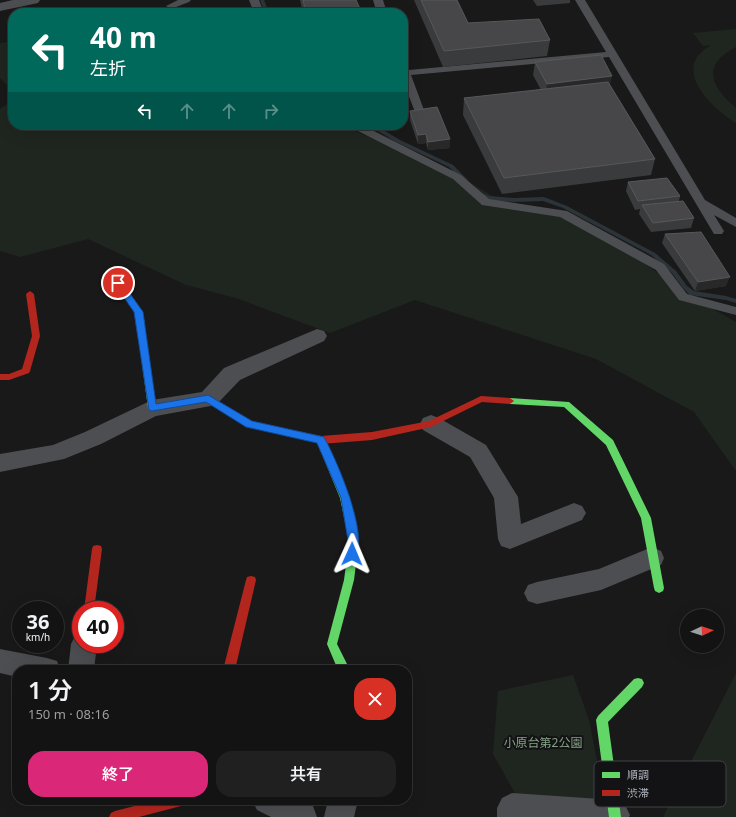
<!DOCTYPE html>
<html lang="ja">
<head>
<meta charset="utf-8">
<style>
	:root { --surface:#131313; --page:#202021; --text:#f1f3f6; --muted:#9d9ea0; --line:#323233; --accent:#db2777 }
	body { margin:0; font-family:"Noto Sans","Noto Sans JP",sans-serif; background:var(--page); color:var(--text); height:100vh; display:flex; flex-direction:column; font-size:15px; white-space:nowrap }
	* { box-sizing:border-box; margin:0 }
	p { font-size:13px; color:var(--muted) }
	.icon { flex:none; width:22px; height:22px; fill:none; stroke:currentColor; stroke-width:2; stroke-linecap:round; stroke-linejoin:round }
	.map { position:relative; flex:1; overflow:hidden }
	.panel { position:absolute; left:12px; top:665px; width:400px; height:140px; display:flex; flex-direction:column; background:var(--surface); border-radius:16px; box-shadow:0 4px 16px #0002,0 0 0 1px var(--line) }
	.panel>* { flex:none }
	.guide { position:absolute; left:8px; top:8px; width:400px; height:122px; border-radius:16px; box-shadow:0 4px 16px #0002,0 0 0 1px var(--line); background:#00695c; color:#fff; overflow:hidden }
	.needle { width:26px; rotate:86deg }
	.buttons { position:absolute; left:680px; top:609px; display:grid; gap:8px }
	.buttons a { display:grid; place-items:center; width:44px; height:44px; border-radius:50%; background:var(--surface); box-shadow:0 4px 16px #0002,0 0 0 1px var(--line); font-size:20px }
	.speed { position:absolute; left:12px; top:601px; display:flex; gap:8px; font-size:20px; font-weight:700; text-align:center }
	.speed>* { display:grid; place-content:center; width:52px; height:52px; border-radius:50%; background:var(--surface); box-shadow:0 4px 16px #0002,0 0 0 1px var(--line); line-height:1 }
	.speed small { font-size:10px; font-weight:400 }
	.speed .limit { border:6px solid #d22; background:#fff; color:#111 }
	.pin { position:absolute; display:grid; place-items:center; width:34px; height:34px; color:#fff; margin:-17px; border:2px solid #fff; border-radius:50%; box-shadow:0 1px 4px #0007 }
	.me { position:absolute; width:44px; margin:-22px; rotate:1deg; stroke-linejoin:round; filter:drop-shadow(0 0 3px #0008) }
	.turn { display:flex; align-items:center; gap:14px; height:84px; padding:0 16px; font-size:18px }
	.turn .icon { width:52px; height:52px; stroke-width:2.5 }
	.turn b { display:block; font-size:28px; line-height:34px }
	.lanes { display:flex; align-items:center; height:38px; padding:0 16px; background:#0003; justify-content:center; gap:20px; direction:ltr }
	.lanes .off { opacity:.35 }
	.round { display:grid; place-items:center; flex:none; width:42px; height:42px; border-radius:16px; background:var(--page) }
	.overview { display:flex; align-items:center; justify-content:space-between; height:68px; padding:0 16px }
	h1 { font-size:24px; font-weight:600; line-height:30px }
	.primary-button { display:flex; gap:8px; margin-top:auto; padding:8px 16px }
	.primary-button a { flex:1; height:46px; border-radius:16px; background:var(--accent); color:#fff; font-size:16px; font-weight:600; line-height:46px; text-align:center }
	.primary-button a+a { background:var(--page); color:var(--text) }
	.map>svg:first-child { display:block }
	.green { fill:#1f261f }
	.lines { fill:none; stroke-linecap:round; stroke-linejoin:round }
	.stream { fill:#2c343a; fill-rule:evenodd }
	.lane { fill:#4d4e51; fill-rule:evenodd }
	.street { fill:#4d4e51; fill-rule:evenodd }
	.fast { fill:#63d668; fill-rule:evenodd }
	.jam { fill:#b3261e; fill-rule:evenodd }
	.wall { fill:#3a3b3c }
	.shaded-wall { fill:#282829 }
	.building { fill:#47474a; stroke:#56585b }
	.route { fill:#1a73e8; stroke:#114b97 }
	.labels { text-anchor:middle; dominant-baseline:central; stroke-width:4; stroke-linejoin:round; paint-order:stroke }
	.near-park-label { font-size:12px; fill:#83a383; stroke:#131315 }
	.key { fill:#131315; stroke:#414246; stroke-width:1 }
	.key-label { font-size:11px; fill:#abb0b9 }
</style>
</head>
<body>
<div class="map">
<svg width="736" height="817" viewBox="0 0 736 817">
	<rect width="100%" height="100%" fill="#191919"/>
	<!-- green -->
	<path class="green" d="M736 29V47C701 65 710 86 736 108V123C718 112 682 82 697 57 701 52 706 48 711 45L703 46 693 33Z
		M13 41V91L0 78V43Z
		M13 100V125H341L454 173 499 200 573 214 697 300 736 322V471L694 412 596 359 415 300 330 333 236 298 186 285 88 239 20 257 0 251V109Z
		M736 673V817H663Z
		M573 675 589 720 605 801 516 795 493 754 498 691Z"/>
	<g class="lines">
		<!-- stream -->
		<path class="stream" d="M260 0H264L269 13H265Z
			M368 125H375L400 140 453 165 468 180 467 181H463L449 167 396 142Z
			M480 192 489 196 514 198 544 197 567 206 655 253 676 271 687 286 694 291 726 296 736 299V303L726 300 690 295 683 288 672 273 651 255 563 208 543 201 514 202 488 200 478 195V193Z"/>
		<!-- lane -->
		<path class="lane" d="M178 0H191L189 2 171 9 166 6Z
			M249 0H259L264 13H254Z
			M373 0H383L387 13H377Z
			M575 0H585L705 200 736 218V227L714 215 724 231 722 234H714L609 57 411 75 424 110 419 113 415 112 403 81V65L407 66 409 70 606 52Z
			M349 125H362L461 175 489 199 567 211 664 264 687 294 736 307V315L679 300 656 270 560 217 482 205 453 179 350 127Z"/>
		<!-- street -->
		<path class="street" d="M13 0H40L38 3 0 11V3Z
			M317 329 324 331 327 336 324 341 240 380 216 405 156 416 101 444 64 459 0 472V454L53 445 85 432 152 400 202 392 224 368Z
			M431 415 439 418 486 445 518 497 521 524 574 503 582 506 586 513 582 520 510 549 501 546 498 539 494 498 470 457 423 430 420 424 423 418Z
			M652 547 661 551 664 558 661 565 601 590 537 604 528 601 524 593 528 585 537 582 599 569Z
			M81 633V644H97L94 670H68L71 644 75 636Z
			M0 649 47 658 57 661 60 670H17V677L0 673Z
			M512 793 615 800 625 805 630 815 629 817H497V808L502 798Z
			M252 800H300L313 806 317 817H271L257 810Z
			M328 800H358L354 817H324Z"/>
		<!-- fast -->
		<path class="fast" d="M118 280 121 281 143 312 156 408 152 411 148 408 135 312 114 283Z
			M510 398 569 402 613 440 651 518 664 588 663 591 659 593 655 591 654 588 641 518 606 445 564 407 510 404 506 401Z
			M321 436 324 437 326 440 350 498 359 541 354 580 337 644 350 670H338L327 644 344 580 349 541 340 498 316 440 318 437Z
			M638 678 642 679 644 683 642 687 608 722 621 817H609L596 720 598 716 634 679Z"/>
		<!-- jam -->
		<path class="jam" d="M30 291 34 294 40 336 30 371 29 373 9 380H0V374H9L22 369 32 336 26 294Z
			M208 396 251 421 321 436 372 432 429 421 481 396 510 398 514 401 510 404 482 402 431 427 372 440 321 444 246 426 205 401 204 399 205 397Z
			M97 545 101 546 102 549 94 610H84L92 549 93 546Z
			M251 576 255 577 256 580 235 670H223L246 580 247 577Z
			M158 800H187L185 804 181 806 139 817H109L111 813 115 811Z"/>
	</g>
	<!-- wall -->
	<path class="wall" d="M300 0H356L362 13H303Z
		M414 0H457L468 23 550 40 547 56 443 67Z
		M533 0H570V3L537 6Z
		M535 62 610 85 655 159 651 175 502 194 463 115 464 98 541 90 533 75Z
		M410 111 450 148 428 150 426 143 418 144 410 120Z
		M628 182 680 196 679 201 694 218 691 228 651 232 639 214 640 209 635 210 626 191Z
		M665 234 726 286 695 291 662 243Z"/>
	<!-- shaded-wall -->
	<path class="shaded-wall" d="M612 76 609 89 545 97 547 84Z
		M426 134V143L418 144V135Z
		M450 139V148L428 150V142Z
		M730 277 726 286 695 291 698 282Z"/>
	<!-- building -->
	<path class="building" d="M303 0H356L362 13H306Z
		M421 0H457L468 23 539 19 550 40 444 51Z
		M601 55 612 76 547 84 535 62Z
		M608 82 655 159 504 178 464 98Z
		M437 107 450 139 428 142 426 134 418 135 410 111Z
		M667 178 680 196 638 201 628 182Z
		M683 201 694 218 653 223 642 205Z
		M701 232 730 277 698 282 665 234Z"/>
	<!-- route -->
	<path class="route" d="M118 280 121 281 143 312 156 404 208 395 252 421 324 437C337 461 368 532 356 557L352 559 348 557 347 554 348 541 341 498 317 443 246 427 206 402 152 411 149 410 134 312 114 283Z"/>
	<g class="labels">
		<!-- near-park labels -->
		<g class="near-park-label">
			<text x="543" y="742">小原台第2公園</text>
		</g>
	</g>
	<!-- legend -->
	<rect x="594" y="761" width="132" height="46" rx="6" class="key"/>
	<rect x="602" y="772" width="18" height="6" fill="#63d668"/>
	<rect x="602" y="790" width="18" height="6" fill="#b3261e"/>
	<g class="key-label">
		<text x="627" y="779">順調</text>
		<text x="627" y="797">渋滞</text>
	</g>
</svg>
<div class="buttons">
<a><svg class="needle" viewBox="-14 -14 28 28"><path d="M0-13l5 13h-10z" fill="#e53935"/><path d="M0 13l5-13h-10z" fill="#9d9ea0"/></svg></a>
</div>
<div class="speed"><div>36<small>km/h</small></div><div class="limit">40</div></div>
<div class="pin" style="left:118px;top:283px;background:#d93025"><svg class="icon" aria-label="arrive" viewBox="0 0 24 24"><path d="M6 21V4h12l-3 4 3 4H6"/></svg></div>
<svg class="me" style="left:352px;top:554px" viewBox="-20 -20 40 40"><path d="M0-17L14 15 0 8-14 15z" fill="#1a73e8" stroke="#fff" stroke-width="4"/></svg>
<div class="guide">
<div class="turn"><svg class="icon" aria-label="left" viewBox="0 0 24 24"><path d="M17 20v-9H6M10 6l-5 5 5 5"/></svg><div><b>40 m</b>左折</div></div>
<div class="lanes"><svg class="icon" aria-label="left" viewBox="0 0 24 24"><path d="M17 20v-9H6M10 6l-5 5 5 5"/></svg><svg class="icon off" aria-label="ahead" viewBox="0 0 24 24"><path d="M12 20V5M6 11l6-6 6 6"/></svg><svg class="icon off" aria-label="ahead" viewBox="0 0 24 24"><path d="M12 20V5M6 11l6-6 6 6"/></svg><svg class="icon off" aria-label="right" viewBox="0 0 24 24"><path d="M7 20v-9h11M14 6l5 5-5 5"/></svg></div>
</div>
<section class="panel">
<div class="overview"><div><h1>1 分</h1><p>150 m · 08:16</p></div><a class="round" style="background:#d93025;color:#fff"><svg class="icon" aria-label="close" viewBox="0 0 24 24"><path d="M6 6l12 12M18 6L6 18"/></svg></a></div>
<div class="primary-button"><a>終了</a><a>共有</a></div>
</section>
</div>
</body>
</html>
